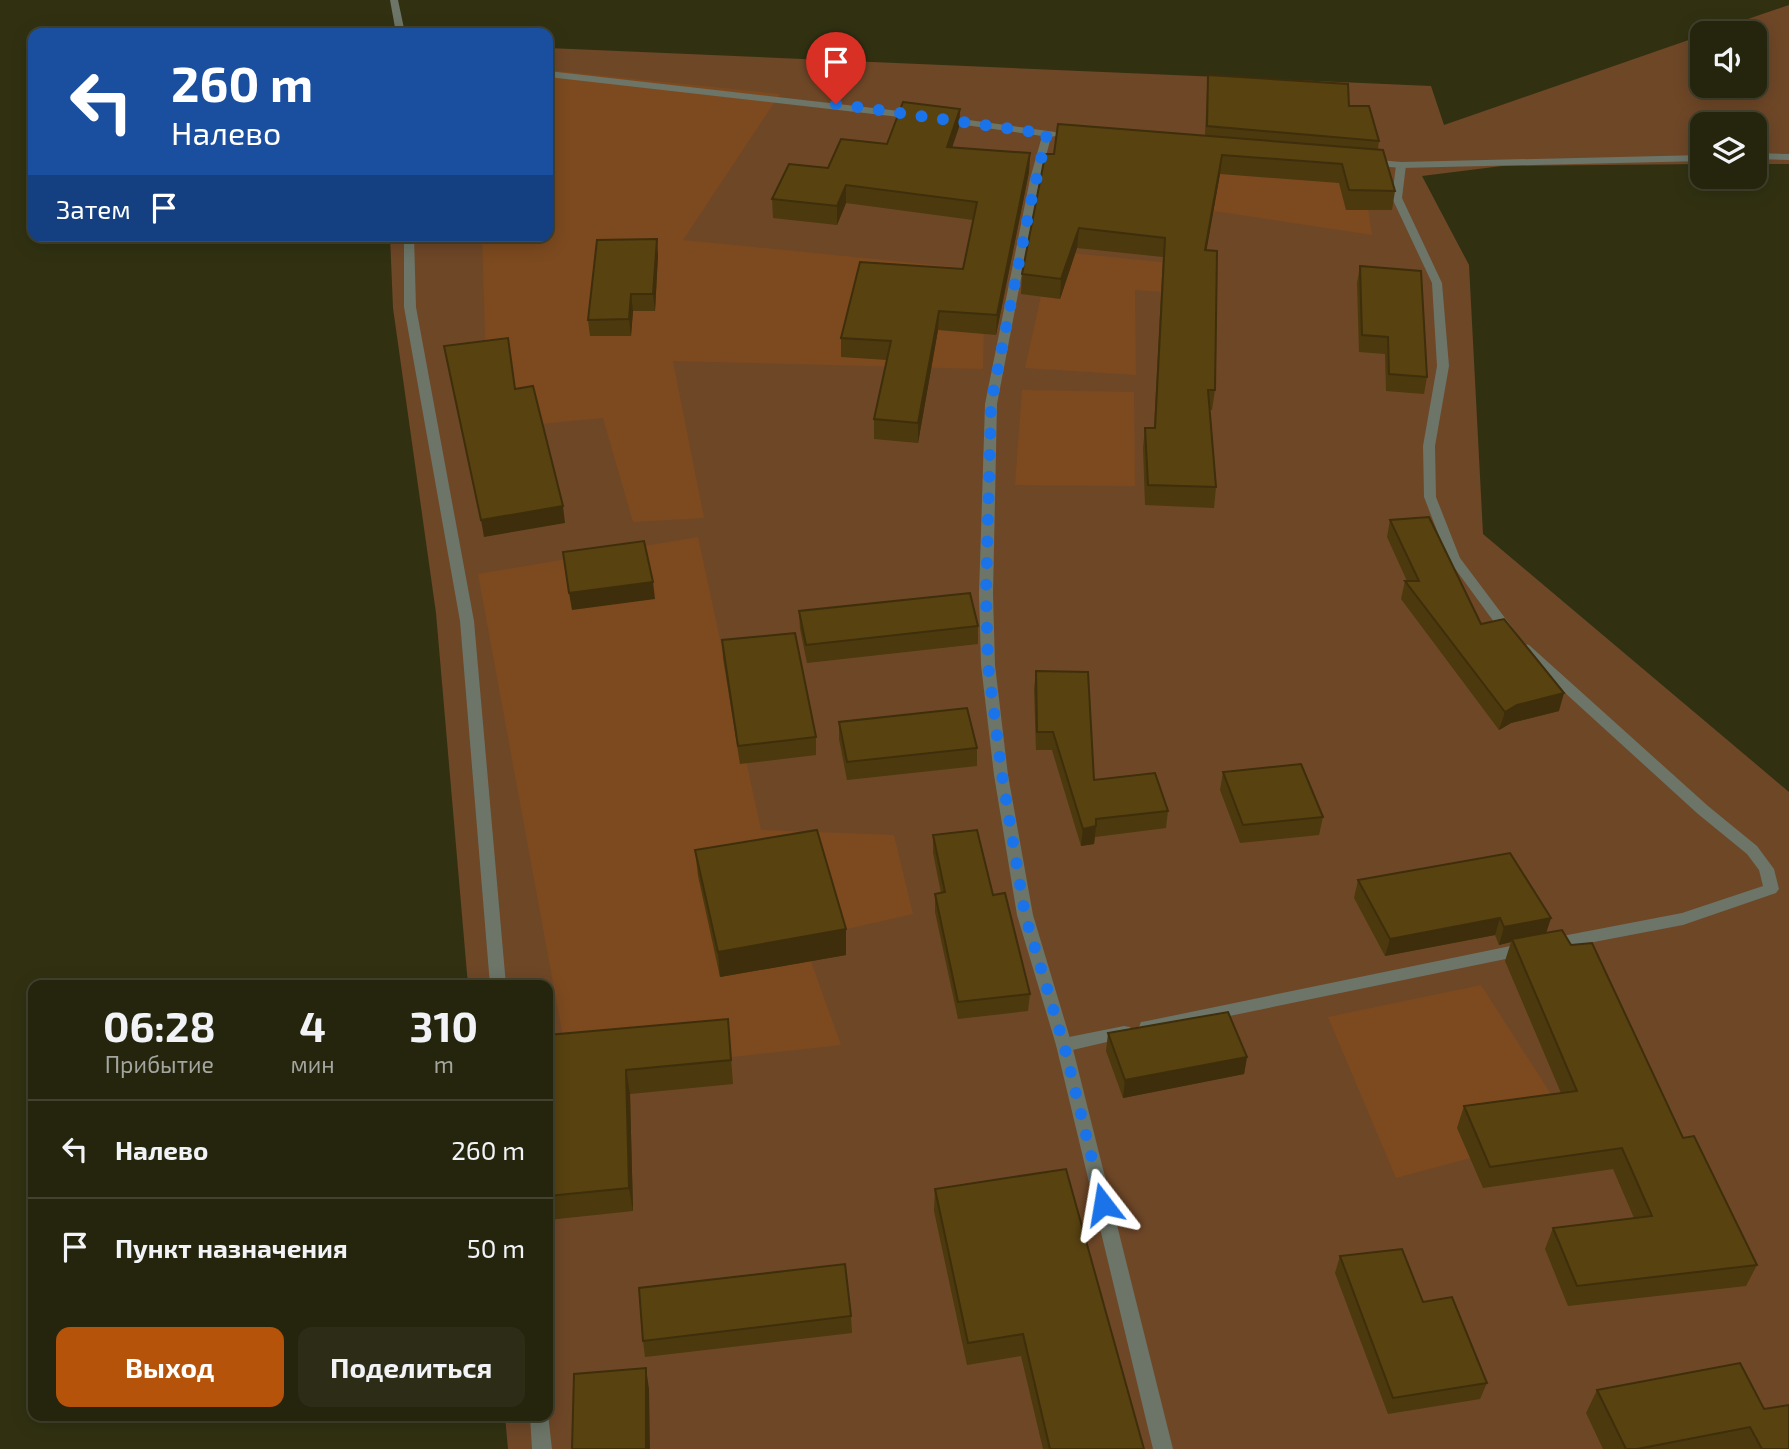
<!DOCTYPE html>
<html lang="ru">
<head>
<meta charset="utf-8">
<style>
	:root { --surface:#25250e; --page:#2d2d17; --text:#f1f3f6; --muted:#a3a59e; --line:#42422e; --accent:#b45309 }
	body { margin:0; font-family:"Exo 2",sans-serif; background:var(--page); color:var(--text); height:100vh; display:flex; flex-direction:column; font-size:26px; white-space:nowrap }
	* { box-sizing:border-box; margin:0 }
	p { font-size:23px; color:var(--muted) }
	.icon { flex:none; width:38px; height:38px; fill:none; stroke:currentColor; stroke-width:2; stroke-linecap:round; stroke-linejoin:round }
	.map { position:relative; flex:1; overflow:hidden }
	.drawer { position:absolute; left:28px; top:980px; width:525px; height:441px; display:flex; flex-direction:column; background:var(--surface); border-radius:14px; box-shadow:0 4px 18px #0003,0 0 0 2px var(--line) }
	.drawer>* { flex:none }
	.guide { position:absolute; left:28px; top:28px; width:525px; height:214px; border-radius:14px; box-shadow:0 4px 18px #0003,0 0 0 2px var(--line); background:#1a4fa0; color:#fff; overflow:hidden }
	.controls { position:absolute; left:1690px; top:21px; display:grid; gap:14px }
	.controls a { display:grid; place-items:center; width:77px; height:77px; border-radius:14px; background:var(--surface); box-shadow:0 4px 18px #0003,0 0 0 2px var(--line); font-size:35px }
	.pin { position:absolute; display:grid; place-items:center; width:60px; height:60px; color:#fff; margin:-72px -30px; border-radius:50% 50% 50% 0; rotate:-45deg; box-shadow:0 0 7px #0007 }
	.pin .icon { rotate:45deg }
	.me { position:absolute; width:77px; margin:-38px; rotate:346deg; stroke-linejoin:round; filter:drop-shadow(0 0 5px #0008) }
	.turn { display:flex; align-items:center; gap:24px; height:147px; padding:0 28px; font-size:32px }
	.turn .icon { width:91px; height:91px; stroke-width:2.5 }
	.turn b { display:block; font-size:49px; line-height:60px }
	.then { display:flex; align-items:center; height:66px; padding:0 28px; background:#0003; gap:14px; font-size:26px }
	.eta { display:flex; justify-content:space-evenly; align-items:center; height:119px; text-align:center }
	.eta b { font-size:42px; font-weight:700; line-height:49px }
	.action { display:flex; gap:14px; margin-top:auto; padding:14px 28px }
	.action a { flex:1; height:80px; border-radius:14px; background:var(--accent); color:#fff; font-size:28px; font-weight:700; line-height:80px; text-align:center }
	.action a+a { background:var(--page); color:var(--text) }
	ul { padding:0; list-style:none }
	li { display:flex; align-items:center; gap:21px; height:98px; padding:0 28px; border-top:2px solid var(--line) }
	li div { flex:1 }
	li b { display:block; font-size:26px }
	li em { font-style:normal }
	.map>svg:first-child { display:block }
	.green { fill:#6e4727 }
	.forest { fill:#7d4a1f }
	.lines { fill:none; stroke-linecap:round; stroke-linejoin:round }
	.lane { fill:#6c7568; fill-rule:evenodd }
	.street { fill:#6c7568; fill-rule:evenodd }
	.wall { fill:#4c390e }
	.shaded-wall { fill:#3e2e0b }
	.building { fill:#584210; stroke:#3e2e0b; stroke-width:2 }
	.route { stroke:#1a73e8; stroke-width:12; stroke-dasharray:0 21.6 }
</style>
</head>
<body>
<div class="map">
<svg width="1789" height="1449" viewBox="0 0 1789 1449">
	<rect width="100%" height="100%" fill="#313112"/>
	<!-- green -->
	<path class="green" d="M1789 5V164H1755V124H1703V164L1502 166 1422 176 1469 265 1483 534 1789 792V1449H508L505 1416H548V985H468L436 613 393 308 390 236H548V48L1431 86 1444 125 1703 35V86H1755V33H1707Z"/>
	<!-- forest -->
	<path class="forest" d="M548 70 780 94 683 240 985 270 983 369 673 361 704 518 633 522 603 418 488 429 482 236H548Z
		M1209 141 1361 162 1372 235 1194 208Z
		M1051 251 1190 265 1187 294 1135 290 1136 375 1025 368Z
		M1022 390 1134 392 1135 486 1015 485Z
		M698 537 761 830 894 835 913 914 803 939 841 1045 570 1075 478 574Z
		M1481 985 1574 1130 1396 1178 1328 1017Z"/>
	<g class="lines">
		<!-- lane -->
		<path class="lane" d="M390 0H398L405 33H396Z
			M1401 162 1406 165 1402 198 1442 283 1449 366 1435 446 1436 497 1460 558 1517 634 1510 638 1505 637 1448 559 1424 497 1423 446 1437 366 1432 283 1392 198 1396 165Z
			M1524 644 1529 645 1708 806 1757 846 1774 869 1779 889 1776 893 1683 925 1552 950 1547 948 1544 944 1547 940 1552 938 1682 913 1763 886 1759 870 1747 854 1698 814 1519 651 1517 648Z
			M1525 943 1531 945 1533 949 1531 953 1525 955 1147 1033 1141 1032 1139 1027 1141 1022 1147 1021Z
			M1124 1026 1130 1027 1132 1032 1130 1037 1124 1038 1064 1052 1058 1050 1056 1045 1058 1040 1064 1038Z"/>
		<!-- street -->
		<path class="street" d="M548 71 917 113 922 116 917 119 548 77Z
			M940 116 1055 132 1060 135 1051 137 1040 179 997 404 993 594 995 665 1008 775 1033 915 1072 1045 1173 1449H1153L1056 1045 1017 915 994 775 981 665 979 594 985 404 1030 179 1042 136 937 121V117Z
			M1755 153 1789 154V160L1755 159Z
			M1703 155V161L1401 168 1368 165 1363 162 1368 159 1401 162Z
			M404 236H414L416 307 474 621 506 985H490L460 621 404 307Z
			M548 1414 552 1449H532L530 1416Z"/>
	</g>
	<!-- wall -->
	<path class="wall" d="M1208 75 1349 106 1379 141 1378 149 1395 191 1392 210H1346L1339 183 1220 174 1206 250 1215 390 1212 410H1210L1216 487 1214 508 1145 505 1143 448 1145 428H1154L1163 257 1077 248 1060 299 1021 294 1022 274 1054 154 1205 135 1207 91Z
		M960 109 959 127 952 147 1030 153 1029 172 996 335 938 330 918 443 874 439V419L887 360 841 357V338L963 269 973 220 846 203 837 225 773 218 772 199 828 168 887 144Z
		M658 255 655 311H633L631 336H590L588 320Z
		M1360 266 1427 377 1424 394 1386 391 1385 354 1359 352 1357 283Z
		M1390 520 1481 624 1559 711 1511 723 1499 730 1401 599 1405 581H1407L1387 537Z
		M799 611 978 626V644L807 663 800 629Z
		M722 640 816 737V755L740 764 723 658Z
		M1036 671 1094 780 1168 811 1166 828 1095 837 1094 844 1081 846 1052 750H1036L1034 689Z
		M839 722 977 748V766L847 780 839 739Z
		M1223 772 1323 817 1319 835 1240 843 1220 790Z
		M933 835 993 895 1030 994 1028 1011 958 1019 935 912V894L941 893 933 853Z
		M695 850 846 955 720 977 698 876Z
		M1358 880 1551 918 1546 933 1683 1138 1757 1265 1746 1286 1568 1306 1545 1249 1553 1228 1634 1218 1613 1169 1483 1188 1457 1128 1464 1106 1561 1093 1505 961 1511 942 1499 945 1495 935 1385 956 1354 898Z
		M728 1019 733 1084 630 1094 633 1211 548 1220V1035Z
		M1108 1033 1247 1057 1244 1074 1123 1098 1106 1051Z
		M935 1189 1144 1449H1043L1021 1356 967 1365 934 1211Z
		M1340 1256 1423 1302 1487 1383 1480 1399 1388 1414 1335 1273Z
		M851 1316 852 1333 645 1357 643 1341Z
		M1597 1390 1764 1409 1789 1449H1603L1586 1413Z"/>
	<!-- shaded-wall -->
	<path class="shaded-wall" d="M960 109 959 127 946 166 947 147Z
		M1030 153 1029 172 996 335 997 315Z
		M1222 155 1220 174 1203 270 1205 250Z
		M846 185V203L837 225V206Z
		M1079 228 1077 248 1060 299 1061 279Z
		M657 239 658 255 655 311 653 294Z
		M631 294 633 311 631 336 629 319Z
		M939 311 938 330 918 443V423Z
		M563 506 565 523 484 537 481 520Z
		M653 582 655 599 572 610 569 593Z
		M1564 693 1559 711 1511 723 1499 730 1505 712 1517 705Z
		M1096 826 1094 844 1081 846 1083 829Z
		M1500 918 1495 935 1385 956 1390 939Z
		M1551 918 1545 936 1512 939 1511 942 1499 945 1504 927Z
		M846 929V955L720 977 718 952Z
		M1247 1057 1244 1074 1123 1098 1125 1080Z
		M626 1070 630 1094 633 1211 629 1188Z
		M646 1368 649 1389 650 1449H646Z"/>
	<!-- building -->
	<path class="building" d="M1208 75 1348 84 1349 106H1369L1379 141 1207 126Z
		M903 102 960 109 947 147 1030 153 997 315 939 311 918 423 874 419 891 341 841 338 860 262 963 269 977 202 846 185 837 206 772 199 789 164 828 168 841 139 887 144Z
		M1058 124 1383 150 1395 191 1349 190 1342 164 1222 155 1205 250 1217 251 1215 390H1208L1216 487 1148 485 1145 428H1155L1165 238 1079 228 1061 279 1022 274 1044 161 1045 154H1054Z
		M657 239 653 294H631L629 319 588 320 597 240Z
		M1360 266 1421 271 1427 377 1389 374 1388 337 1362 335Z
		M508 338 515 389 533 386 563 506 481 520 444 346Z
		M1429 517 1481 624 1504 619 1564 693 1517 705 1505 712 1405 581H1419L1390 520Z
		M644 541 653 582 569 593 563 552Z
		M970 593 978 626 806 645 799 611Z
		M795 633 816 737 738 746 722 640Z
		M1036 671 1088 672 1094 780 1155 773 1168 811 1096 819V826L1083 829 1053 732H1037Z
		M967 708 977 748 847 762 839 722Z
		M1301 764 1323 817 1243 825 1223 772Z
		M817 830 846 929 718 952 695 850Z
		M977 830 993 895 1005 893 1030 994 958 1002 935 894 945 892 933 835Z
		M1510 853 1551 918 1504 927 1500 918 1390 939 1358 880Z
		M1562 930 1571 945 1592 943 1683 1138 1694 1136 1757 1265 1577 1286 1553 1228 1652 1216 1622 1148 1490 1167 1464 1106 1577 1091 1512 939Z
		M1228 1012 1247 1057 1125 1080 1108 1033Z
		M728 1019 731 1060 626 1070 629 1188 548 1196V1035Z
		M1066 1169 1144 1449H1050L1023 1334 968 1343 935 1189Z
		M1402 1249 1423 1302 1452 1297 1487 1383 1393 1398 1340 1256Z
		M845 1264 851 1316 643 1341 639 1288Z
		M1740 1363 1764 1409 1789 1405V1449H1762L1750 1427 1637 1449H1626L1597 1390Z
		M646 1368V1449H572L574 1374Z"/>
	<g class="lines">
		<!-- route -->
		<path class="route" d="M836 104 1047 134 1030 206 991 404 986 594 988 665 1002 775 1025 915 1064 1045 1103 1204"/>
	</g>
</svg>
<div class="controls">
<a><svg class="icon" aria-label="sound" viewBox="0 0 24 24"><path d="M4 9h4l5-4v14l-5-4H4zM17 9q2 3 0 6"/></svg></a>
<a><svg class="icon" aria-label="layers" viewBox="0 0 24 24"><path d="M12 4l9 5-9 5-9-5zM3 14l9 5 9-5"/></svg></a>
</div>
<div class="pin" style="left:836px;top:104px;background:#d93025"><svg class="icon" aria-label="arrive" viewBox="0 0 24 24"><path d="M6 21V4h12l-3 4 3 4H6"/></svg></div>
<svg class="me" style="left:1103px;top:1204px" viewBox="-20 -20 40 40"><path d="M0-17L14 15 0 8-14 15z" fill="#1a73e8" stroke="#fff" stroke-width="4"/></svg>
<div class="guide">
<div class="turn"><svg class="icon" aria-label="left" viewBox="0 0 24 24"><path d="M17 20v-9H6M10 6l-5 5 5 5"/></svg><div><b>260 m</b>Налево</div></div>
<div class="then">Затем<svg class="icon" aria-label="arrive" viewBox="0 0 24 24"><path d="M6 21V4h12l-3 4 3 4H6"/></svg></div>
</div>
<section class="drawer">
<div class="eta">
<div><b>06:28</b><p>Прибытие</p></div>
<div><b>4</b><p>мин</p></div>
<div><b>310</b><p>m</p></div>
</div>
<ul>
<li><svg class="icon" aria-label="left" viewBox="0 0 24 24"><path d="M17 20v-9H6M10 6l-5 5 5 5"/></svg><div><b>Налево</b></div><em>260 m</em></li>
<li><svg class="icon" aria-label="arrive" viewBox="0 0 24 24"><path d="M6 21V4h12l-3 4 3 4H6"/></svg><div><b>Пункт назначения</b></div><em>50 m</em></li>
</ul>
<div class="action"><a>Выход</a><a>Поделиться</a></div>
</section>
</div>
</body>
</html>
